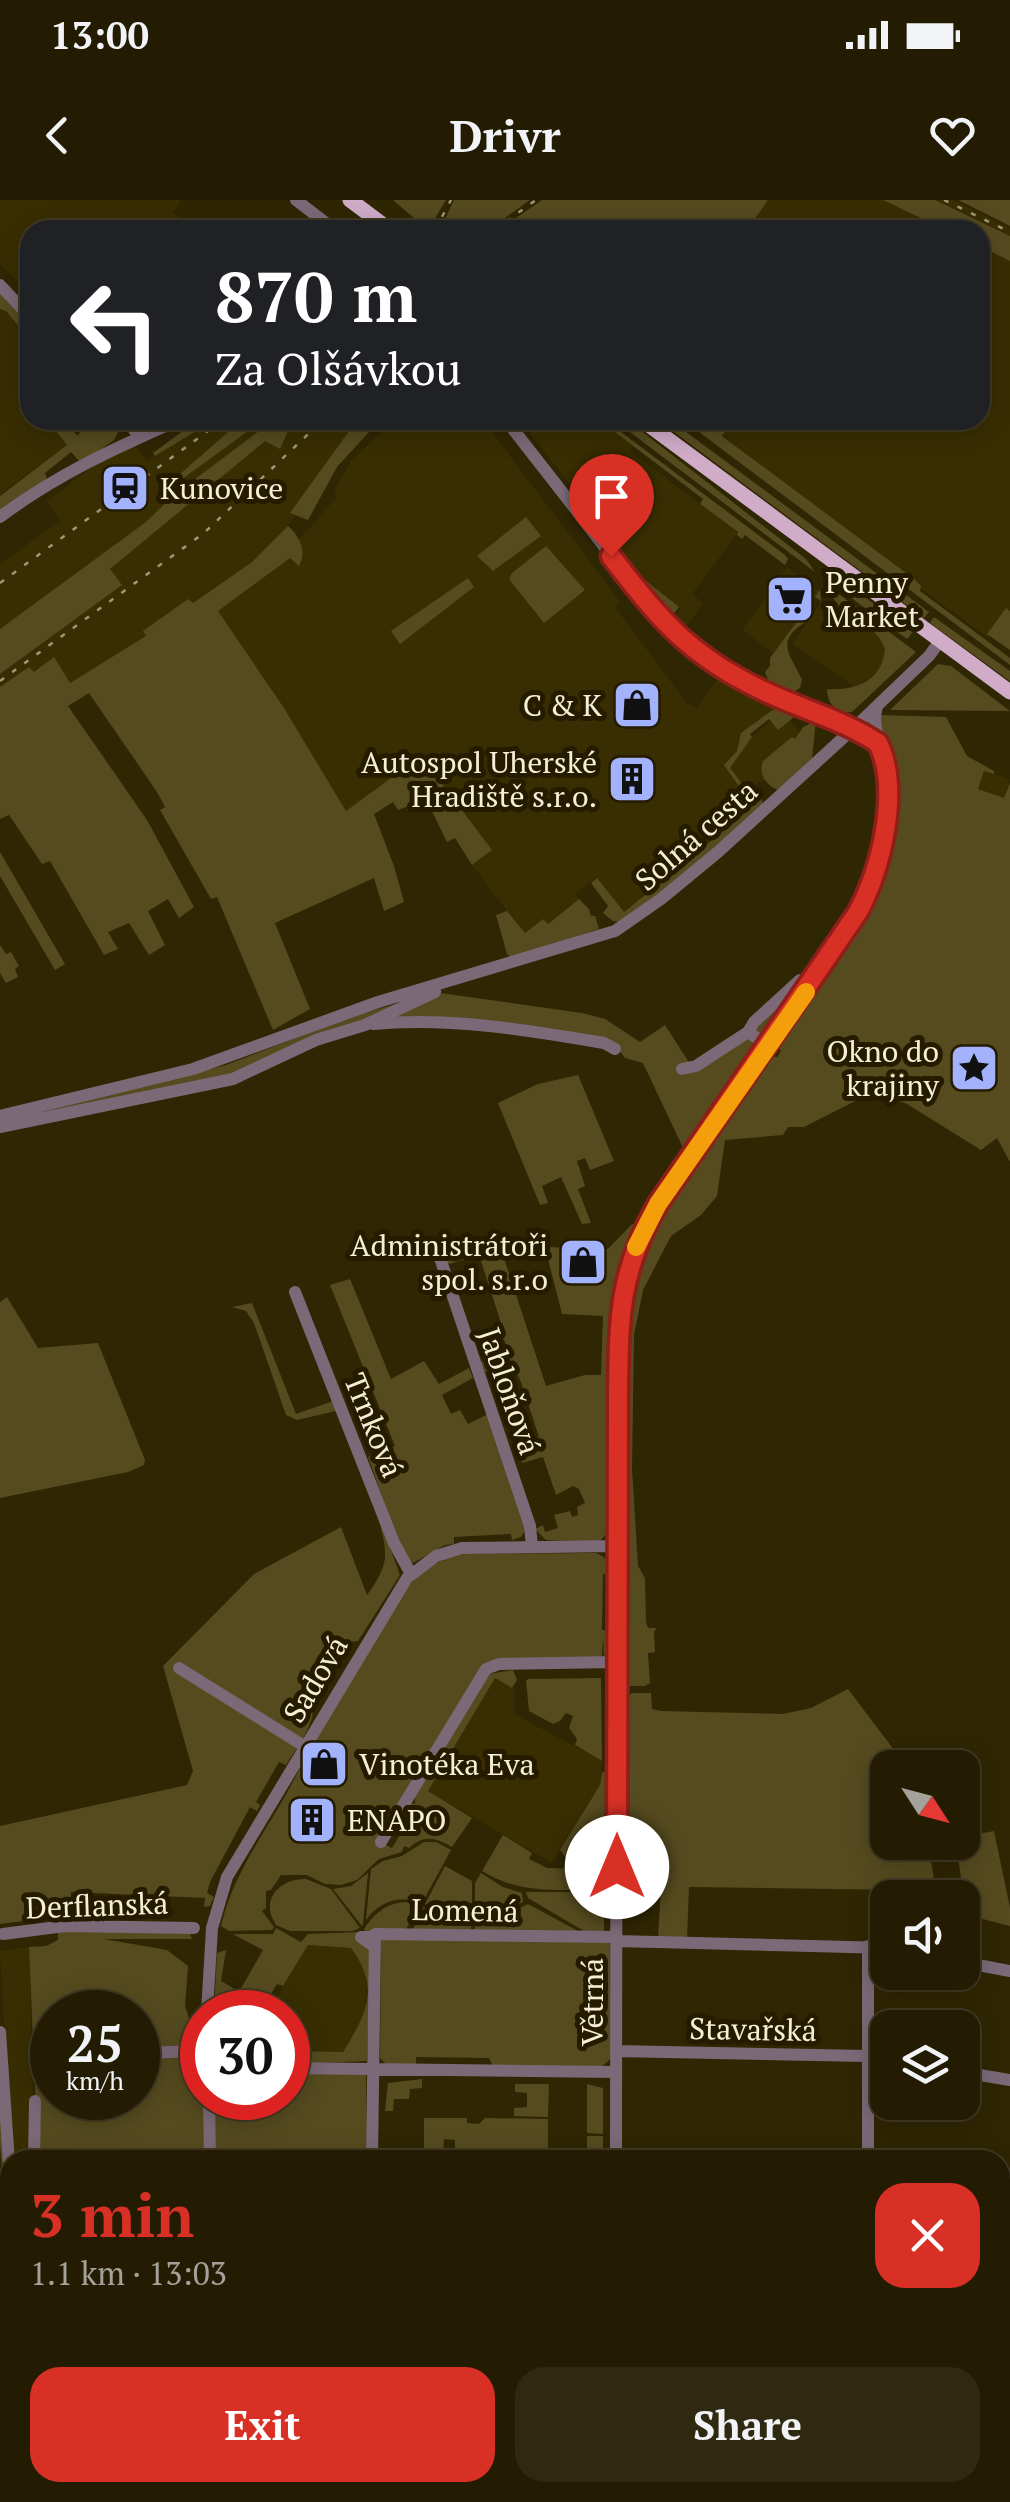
<!DOCTYPE html>
<html lang="en">
<head>
<meta charset="utf-8">
<style>
	:root { --surface:#231c02; --page:#2f2911; --text:#f1f3f6; --muted:#a3a199; --line:#403a24; --accent:#d93025 }
	body { margin:0; font-family:"PT Serif",serif; background:var(--page); color:var(--text); height:100vh; display:flex; flex-direction:column; font-size:38px; white-space:nowrap }
	* { box-sizing:border-box; margin:0 }
	p { font-size:32px; color:var(--muted) }
	.icon { flex:none; width:55px; height:55px; fill:none; stroke:currentColor; stroke-width:2; stroke-linecap:round; stroke-linejoin:round }
	.map { position:relative; flex:1; overflow:hidden }
	.side { position:absolute; left:0px; top:1950px; width:1010px; height:352px; display:flex; flex-direction:column; background:var(--surface); border-radius:30px 30px 0 0; box-shadow:0 5px 25px #0003,0 0 0 2px var(--line) }
	.side>* { flex:none }
	.hud { position:absolute; left:20px; top:20px; width:970px; height:210px; border-radius:30px; box-shadow:0 5px 25px #0003,0 0 0 2px var(--line); background:#202124; color:#fff; overflow:hidden }
	.needle { width:65px; rotate:126deg }
	.buttons { position:absolute; left:870px; top:1550px; display:grid; gap:20px }
	.buttons a { display:grid; place-items:center; width:110px; height:110px; border-radius:20px; background:var(--surface); box-shadow:0 5px 25px #0003,0 0 0 2px var(--line); font-size:50px }
	.speed { position:absolute; left:30px; top:1790px; display:flex; gap:20px; font-size:50px; font-weight:700; text-align:center }
	.speed>* { display:grid; place-content:center; width:130px; height:130px; border-radius:50%; background:var(--surface); box-shadow:0 5px 25px #0003,0 0 0 2px var(--line); line-height:1 }
	.speed small { font-size:25px; font-weight:400 }
	.speed .limit { border:15px solid #d22; background:#fff; color:#111 }
	.pin { position:absolute; display:grid; place-items:center; width:85px; height:85px; color:#fff; margin:-102px -42px; border-radius:50% 50% 50% 0; rotate:-45deg; box-shadow:0 0 10px #0007 }
	.pin .icon { rotate:45deg }
	.me { position:absolute; width:110px; margin:-55px; rotate:0deg; stroke-linejoin:round; filter:drop-shadow(0 0 8px #0008) }
	.turn { display:flex; align-items:center; gap:35px; height:210px; padding:0 30px; font-size:45px }
	.turn .icon { width:130px; height:130px; stroke-width:2.5 }
	.turn b { display:block; font-size:70px; line-height:85px }
	.round { display:grid; place-items:center; flex:none; width:105px; height:105px; border-radius:30px; background:var(--page) }
	.head { display:flex; align-items:center; justify-content:space-between; height:170px; padding:0 30px }
	h1 { font-size:60px; font-weight:800; line-height:75px; color:var(--accent) }
	.button { display:flex; gap:20px; margin-top:auto; padding:20px 30px }
	.button a { flex:1; height:115px; border-radius:30px; background:var(--accent); color:#fff; font-size:40px; font-weight:800; line-height:115px; text-align:center }
	.button a+a { background:var(--page); color:var(--text) }
	.status { display:flex; justify-content:space-between; align-items:center; height:70px; padding:0 50px; background:var(--surface); direction:ltr }
	.status svg { height:28px; fill:currentColor }
	header { display:flex; justify-content:space-between; align-items:center; height:130px; padding:0 30px; background:var(--surface); font-size:45px; font-weight:800 }
	.map>svg:first-child { display:block }
	.built { fill:#392e02 }
	.green { fill:#564b1f; fill-rule:evenodd }
	.lines { fill:none; stroke-linecap:round; stroke-linejoin:round }
	.minor { stroke:#7b6977; stroke-width:12 }
	.major { stroke:#d0acc8; stroke-width:15 }
	.rail { stroke:#9e977a; stroke-width:2.5; stroke-dasharray:5 10; stroke-linecap:butt }
	.route-casing { stroke:#8d1f18; stroke-width:25 }
	.route { stroke:#d93025; stroke-width:18 }
	.slow { stroke:#f59e0b; stroke-width:18 }
	.labels { text-anchor:middle; dominant-baseline:central; stroke-width:10; stroke-linejoin:round; paint-order:stroke }
	.poi-label { font-size:30px; fill:#f6efd7; stroke:#251c00; text-anchor:start }
	.street-label { font-size:30px; fill:#f6efd7; stroke:#251c00 }
</style>
</head>
<body>
<div class="status"><b>13:00</b><svg viewBox="0 0 49 12"><path d="M0 12V9h3v3zM5 12V6h3v6zM10 12V3h3v9zM15 12V0h3v12zM26 1h20v11H26zM47 4h2v5h-2z"/></svg></div>
<header><svg class="icon" aria-label="back" viewBox="0 0 24 24"><path d="M15 5l-7 7 7 7"/></svg>Drivr<svg class="icon" aria-label="heart" viewBox="0 0 24 24"><path d="M12 20l-8-8c-3-5 5-10 8-4 3-6 11-1 8 4z"/></svg></header>
<div class="map">
<svg width="1010" height="2302" viewBox="0 0 1010 2302">
	<rect width="100%" height="100%" fill="#2f2603"/>
	<!-- built -->
	<path class="built" d="M0 0H181L173 12 193 30H30V95L0 63Z
		M768 0H884L946 30H747Z
		M935 0H953L1010 28V36Z
		M980 46 1010 61V450L990 436 988 438 883 361 723 235 734 220H980Z
		M0 109 6 111 30 140V220H47L67 245 0 294Z
		M214 220H357L354 224 358 229 282 334 252 362 192 403 188 399 144 431 147 436 0 525V364L60 321 47 301 101 260 134 244 147 261Z
		M395 220H483L620 402 615 407 687 503 697 508 720 475 781 504 742 534 739 548 782 511 803 538 768 579 746 589 733 578 751 604 743 615 623 712 596 678 576 694 579 699 547 724 543 719 524 733 472 665 491 650 422 556 346 611 284 508 217 410 278 363 338 296 334 291 352 259Z
		M520 220H599L633 246 630 251 738 333 692 394 703 403 687 426 675 417 681 409 638 373Z
		M787 367 819 391 774 453 742 430Z
		M834 401 895 447 862 492 792 444 820 404Z
		M985 570 1010 580 1004 598 978 589Z
		M495 1478 514 1489V1514L602 1561 600 1585 552 1663 428 1591Z
		M308 1745 352 1748 367 1771 366 1814 343 1853 288 1851V1812H268Z
		M29 1747 35 1960H11L0 1751Z"/>
	<!-- green -->
	<path class="green" d="M393 0H446L428 30Z
		M454 0H530L488 30H440Z
		M542 0H768L747 30H499Z
		M883 0H935L1010 36V61L980 46V30H946Z
		M959 0H1010V26L962 2Z
		M0 92 30 123V140L6 111 0 109Z
		M110 220H121L122 225 114 240 81 263 71 252 45 273 47 280 0 313V296L67 245 54 229 63 223 78 236 82 229 95 231Z
		M198 220H214L155 256 153 253Z
		M242 220H293L280 249 265 241 110 369 122 385 0 474V429L146 322 174 295 263 228 259 223 174 285 172 281Z
		M357 220H380L337 267 308 320 290 313Z
		M599 220H605L785 355 788 359 785 365 745 335 742 339 737 335 738 332 700 304 703 299Z
		M614 220H627L806 359 815 372Z
		M658 220H670L929 412 924 418Z
		M683 220H733L722 236 914 379 921 386 920 391 1010 458V465Z
		M526 317 541 336 493 371 477 356Z
		M288 326C300 336 307 352 299 366L290 358 218 411 284 508 346 611 421 556 492 650 472 665 455 638 447 642 426 599 398 610 393 602 374 614 394 666 404 702 384 711 374 678 275 723 310 809 273 830 217 697 211 699 160 610 165 607 157 592 89 493 68 506 147 620 194 707 179 718 168 699 148 711 165 745 149 755 129 723 108 732 118 749 104 755 50 661 42 664 9 615 0 619V487L29 467 34 472 54 457 70 483 146 436 143 431 188 399 193 403 252 362Z
		M546 346 585 390 544 423 509 379 512 373Z
		M829 372 831 373 913 432 907 439 827 380Z
		M639 375 679 407 673 415H668L660 407 665 400 658 404 640 383Z
		M468 378 474 387 400 444 391 431Z
		M828 386 916 452 852 512C837 514 827 504 827 489 856 491 882 481 885 449 876 420 835 416 828 386Z
		M820 390 821 401 815 397 802 416 806 422C772 442 793 457 802 480L800 488 792 493 770 484 765 472 770 466V458Z
		M1006 408 1010 411V450L987 434Z
		M934 417 1010 471V481L930 423Z
		M938 464 951 466 1010 511 890 510Z
		M781 504 795 511 794 517 778 530 769 519 750 534 752 537 730 568 746 589 760 592 763 604 699 663 621 722 613 721 603 713 608 706 591 683 597 678 624 712 743 615 751 604 724 565 737 551 741 533Z
		M881 515 946 517 967 556 994 571V574L984 571 978 589 1004 598 1010 583V962L997 938 981 950 907 904 875 891 804 927H788L783 935 725 940 717 996 701 1015 671 1036 643 1090 634 1135 632 1269 638 1366 645 1378 646 1422 648 1428H657L654 1432 655 1452 648 1453 650 1483 645 1486H629L622 1477 623 1125C639 1019 707 941 767 855L777 857 781 851 775 844 856 728 881 674 894 580 891 543 880 527Z
		M816 521 812 558 778 590C766 585 758 574 763 561L792 537 795 539 803 527Z
		M0 652 65 764 55 770 0 676Z
		M579 699 589 709 591 716H595L599 729 512 758 507 754 496 715 507 711 525 733 543 719 548 724Z
		M0 745 6 754 11 752 19 766 15 769 18 777 6 783 0 773Z
		M803 782 684 950 643 863 625 858 614 844 376 821 440 793 582 813 605 819 640 842 665 825 690 864 758 822Z
		M425 795 240 875 0 922 226 865 348 818Z
		M578 875 614 961 590 970 585 958 577 961 585 986 578 989 591 1023 582 1024 561 977 542 986 548 1003 540 1005 498 903 538 884Z
		M632 1024 638 1025 621 1068 614 1095 612 1328 599 1342 546 1340 535 1329 543 1325 545 1332 558 1328 554 1315 570 1311 572 1317 578 1315 577 1307 585 1303 579 1289 573 1286 556 1295 543 1257 522 1263 515 1244 539 1237 521 1182 510 1159 485 1172 481 1162 507 1147 499 1127 502 1126 479 1055 449 1064 444 1057C460 1039 477 1045 500 1046L546 1186 585 1175H601L603 1116 562 1114 545 1047 608 1049Z
		M350 1079 391 1179 424 1161 439 1184 469 1168 473 1178 442 1195 451 1214 460 1210 468 1224 488 1214 526 1329 521 1337 512 1340 511 1334 454 1337V1344L445 1345 413 1363 409 1361 394 1330 368 1257 395 1246 330 1085Z
		M7 1097 38 1148 98 1143 145 1260 144 1265 128 1272 0 1298V1102Z
		M252 1103 296 1214 336 1200 400 1375 358 1441 347 1442 313 1504C315 1525 298 1546 286 1565L279 1562 256 1602 260 1605 257 1611 250 1607 210 1682 207 1693 214 1697 210 1706 204 1707 205 1698 71 1692 70 1711 150 1712 156 1717 69 1716 57 1724 55 1717 0 1724V1626L187 1585 193 1571 163 1466 254 1374 341 1327 367 1395C375 1384 386 1368 385 1353 385 1320 349 1244 336 1211L297 1220 286 1215 254 1123 246 1111 232 1107Z
		M596 1353C605 1357 611 1362 612 1373L603 1374 602 1430 613 1431C612 1441 615 1453 604 1457L603 1436 602 1458 490 1461 378 1641 392 1648 413 1613 405 1608 409 1602 415 1604V1597L489 1474 513 1470 517 1480 512 1488 495 1478 428 1591 472 1618 452 1647C436 1638 424 1634 409 1648L404 1646 402 1652 379 1659 357 1680 341 1685 325 1684 307 1675H281L271 1690 266 1691V1708L262 1711 274 1727 272 1730 229 1731 221 1726C236 1660 283 1613 307 1551L403 1393C420 1371 438 1358 466 1354Z
		M601 1478 602 1561 575 1545 577 1539 569 1528 573 1516 566 1513 560 1521 553 1524 529 1511 526 1481 528 1479Z
		M848 1489 907 1567 888 1568V1642L928 1643 937 1697H920L906 1690 689 1687 687 1739 658 1738 661 1687H637L623 1695 622 1503 632 1493H651L652 1509 661 1511 783 1514 811 1508Z
		M965 1558 978 1634 994 1631 1010 1708V1726L963 1714 964 1699 956 1643 962 1642V1568L945 1566 951 1560Z
		M602 1572H605L604 1664 569 1662 560 1650 600 1585Z
		M503 1635 532 1653 529 1659 547 1668 604 1669V1690C558 1689 521 1695 482 1671Z
		M424 1642H436L451 1650 422 1703C399 1695 380 1701 366 1720L371 1669 383 1661 402 1656Z
		M445 1666 472 1681V1713L452 1712 425 1704Z
		M368 1673 363 1723 362 1726 333 1689 351 1686Z
		M481 1673 503 1687 522 1693 523 1702 501 1711 475 1713V1683Z
		M306 1679 331 1689 360 1728 352 1731H290L276 1725C259 1700 280 1678 306 1679Z
		M526 1692H604V1734H589L528 1698Z
		M406 1702 420 1706 406 1729 367 1733 364 1729C375 1713 386 1703 406 1702Z
		M528 1704 580 1732 475 1730V1717L507 1715Z
		M423 1707 441 1715 472 1717 471 1729H413Z
		M276 1728 301 1742 308 1734 361 1732 370 1749 367 1861 288 1864V1851L343 1852C366 1815 381 1788 351 1748L308 1745 283 1786 277 1784 260 1812H214L217 1753 226 1750 221 1781 238 1791 236 1797 263 1750 233 1734H273Z
		M63 1730 189 1731 192 1739H104L167 1750 188 1766 185 1806 192 1827 202 1828V1898H288V1869H366L367 1960H38L29 1747 46 1746 58 1740V1733ZM52 1812H138V1898H52Z
		M381 1739H610L612 1858 601 1867 493 1866 489 1858 416 1857V1865L386 1864 380 1858Z
		M0 1858 10 2003V2077L0 1945Z
		M422 1879V1888L410 1889 409 1899H394L393 1911H385L388 1883Z
		M515 1884H549L548 1917 514 1916V1908L527 1907V1893L515 1892Z
		M587 1884 603 1888V1934L587 1933Z
		M424 1918H467V1923L479 1924 485 1918 548 1919V1960H473V1956L469 1960H455V1940L444 1939 443 1955 454 1956 453 1960H424Z
		M587 1936H603V1959H587Z
		M10 2142V2292L273 2293 272 2302H0V2182L6 2145Z"/>
	<g class="lines">
		<!-- minor -->
		<path class="minor" d="M296 0 335 30
			M0 85 30 117
			M128 220 138 236
			M506 220C540 264 575 308 609 353 633 385 656 421 688 446 747 491 818 504 878 543
			M0 317C56 275 115 248 179 220
			M373 824C452 817 526 830 604 843L615 849
			M748 832 754 822 800 780
			M682 869 696 866 748 832 767 845
			M0 916 193 869 378 802 615 731 661 699 718 652 854 528 929 456 940 441
			M0 927 233 879 316 840 365 825 435 792 436 785
			M438 1052 530 1326 532 1347
			M295 1092 394 1343 411 1374
			M179 1468 304 1546
			M381 1642 486 1469 499 1464 617 1462
			M3 1734 65 1726 194 1728
			M375 1737H361L375 1747
			M617 1741 888 1748
			M962 1762 1010 1771
			M207 1812 212 1728 227 1677 407 1378 436 1356 462 1348 617 1346
			M0 1832 10 1977
			M616 1851 868 1856 888 1860
			M36 1853H52
			M138 1853 202 1851
			M288 1868 616 1872
			M962 1872 1010 1880
			M209 1898 210 1960
			M34 1960 35 1901
			M372 1960 375 1734 617 1737
			M616 1960 617 1197C619 1121 618 1072 658 1004L847 733C878 679 894 623 884 560 881 540 871 527 877 506
			M868 1960V1746
			M1000 2035 1010 2036
			M1000 2217H1010
			M926 2292 956 2302
			M339 2302 340 2292
			M496 2302 497 2292
			M611 2302V2298L682 2300"/>
		<!-- major -->
		<path class="major" d="M350 0 390 30
			M642 220 1010 492"/>
		<!-- rail -->
		<path class="rail" d="M944 0 1010 32
			M435 30 451 0
			M494 30 536 0
			M0 383 223 220
			M0 481 204 333 323 220"/>
	</g>
	<g class="lines">
		<!-- route casing -->
		<g class="route-casing">
			<path id="route" d="M611 356C658 419 692 458 766 492 804 510 843 520 878 543 901 590 881 669 858 712L658 1004C618 1073 619 1120 618 1197L617 1667"/>
		</g>
		<!-- route -->
		<use href="#route" class="route"/>
		<!-- slow -->
		<path class="slow" d="M636 1047 658 1004 806 792"/>
	</g>
	<!-- icons -->
	<defs>
		<g id="station-square" transform="scale(2.5)"><rect x="-9" y="-9" width="18" height="18" rx="4" fill="#a2b2fd" stroke="#251c00"/><path d="M-3-6H3Q5-6 5-4V2Q5 4 3 4L4.5 6H3L1.5 4h-3L-3 6H-4.5L-3 4Q-5 4-5 2V-4Q-5-6-3-6ZM-3.5-4v3h7v-3ZM-3.5 1v1.5H-2V1ZM2 1v1.5H3.5V1Z" fill="#111"/></g>
		<g id="supermarket-square" transform="scale(2.5)"><rect x="-9" y="-9" width="18" height="18" rx="4" fill="#a2b2fd" stroke="#251c00"/><path d="M-6-5.5h2.5l.6 2H6L4.5 2H-2.5L-4.4-4H-6ZM-1.5 3.2a1.3 1.3 0 1 0 .1 0ZM3 3.2a1.3 1.3 0 1 0 .1 0Z" fill="#111"/></g>
		<g id="shop-square" transform="scale(2.5)"><rect x="-9" y="-9" width="18" height="18" rx="4" fill="#a2b2fd" stroke="#251c00"/><path d="M-5-2.5h2.3a2.7 3.5 0 0 1 5.4 0H5L5.5 6h-11ZM-1.5-2.5h3a1.5 2.3 0 0 0-3 0Z" fill="#111"/></g>
		<g id="building-square" transform="scale(2.5)"><rect x="-9" y="-9" width="18" height="18" rx="4" fill="#a2b2fd" stroke="#251c00"/><path d="M-4-6H4V6H1V3H-1V6H-4ZM-2.5-4.3h1.7v1.8h-1.7ZM.8-4.3h1.7v1.8H.8ZM-2.5-1h1.7V.8h-1.7ZM.8-1h1.7V.8H.8Z" fill="#111"/></g>
		<g id="sight-square" transform="scale(2.5)"><rect x="-9" y="-9" width="18" height="18" rx="4" fill="#a2b2fd" stroke="#251c00"/><path d="M0-6L1.8-2.2L6-1.7L2.9 1.2L3.7 5.4L0 3.3L-3.7 5.4L-2.9 1.2L-6-1.7L-1.8-2.2Z" fill="#111"/></g>
	</defs>
	<g fill-rule="evenodd">
		<use href="#station-square" x="125" y="288"/>
		<use href="#supermarket-square" x="790" y="399"/>
		<use href="#shop-square" x="637" y="505"/>
		<use href="#building-square" x="632" y="579"/>
		<use href="#sight-square" x="974" y="868"/>
		<use href="#shop-square" x="583" y="1062"/>
		<use href="#shop-square" x="324" y="1564"/>
		<use href="#building-square" x="312" y="1620"/>
	</g>
	<g class="labels">
		<!-- poi labels -->
		<g class="poi-label">
			<text x="160" y="288">Kunovice</text>
			<text x="825" y="382">Penny<tspan x="825" dy="34">Market</tspan></text>
			<text x="602" y="505" text-anchor="end">C &amp; K</text>
			<text x="597" y="562" text-anchor="end">Autospol Uherské<tspan x="597" dy="34">Hradiště s.r.o.</tspan></text>
			<text x="939" y="851" text-anchor="end">Okno do<tspan x="939" dy="34">krajiny</tspan></text>
			<text x="548" y="1045" text-anchor="end">Administrátoři<tspan x="548" dy="34">spol. s.r.o</tspan></text>
			<text x="359" y="1564">Vinotéka Eva</text>
			<text x="347" y="1620">ENAPO</text>
		</g>
		<!-- street labels -->
		<g class="street-label">
			<text transform="translate(696 635) rotate(-41)">Solná cesta</text>
			<text transform="translate(510 1191) rotate(71)">Jabloňová</text>
			<text transform="translate(374 1225) rotate(68)">Trnková</text>
			<text transform="translate(315 1479) rotate(-59)">Sadová</text>
			<text transform="translate(97 1705) rotate(-2)">Derflanská</text>
			<text transform="translate(465 1710) rotate(1)">Lomená</text>
			<text transform="translate(592 1802) rotate(-90)">Větrná</text>
			<text transform="translate(753 1829) rotate(1)">Stavařská</text>
		</g>
	</g>
</svg>
<div class="buttons">
<a><svg class="needle" viewBox="-14 -14 28 28"><path d="M0-13l5 13h-10z" fill="#e53935"/><path d="M0 13l5-13h-10z" fill="#a3a199"/></svg></a>
<a><svg class="icon" aria-label="sound" viewBox="0 0 24 24"><path d="M4 9h4l5-4v14l-5-4H4zM17 9q2 3 0 6"/></svg></a>
<a><svg class="icon" aria-label="layers" viewBox="0 0 24 24"><path d="M12 4l9 5-9 5-9-5zM3 14l9 5 9-5"/></svg></a>
</div>
<div class="speed"><div>25<small>km/h</small></div><div class="limit">30</div></div>
<div class="pin" style="left:611px;top:356px;background:#d93025"><svg class="icon" aria-label="arrive" viewBox="0 0 24 24"><path d="M6 21V4h12l-3 4 3 4H6"/></svg></div>
<svg class="me" style="left:617px;top:1667px" viewBox="-20 -20 40 40"><circle r="19" fill="#fff"/><path d="M0-13L10 11 0 6-10 11z" fill="#d93025"/></svg>
<div class="hud">
<div class="turn"><svg class="icon" aria-label="left" viewBox="0 0 24 24"><path d="M17 20v-9H6M10 6l-5 5 5 5"/></svg><div><b>870 m</b>Za Olšávkou</div></div>
</div>
<section class="side">
<div class="head"><div><h1>3 min</h1><p>1.1 km · 13:03</p></div><a class="round" style="background:#d93025;color:#fff"><svg class="icon" aria-label="close" viewBox="0 0 24 24"><path d="M6 6l12 12M18 6L6 18"/></svg></a></div>
<div class="button"><a>Exit</a><a>Share</a></div>
</section>
</div>
</body>
</html>
